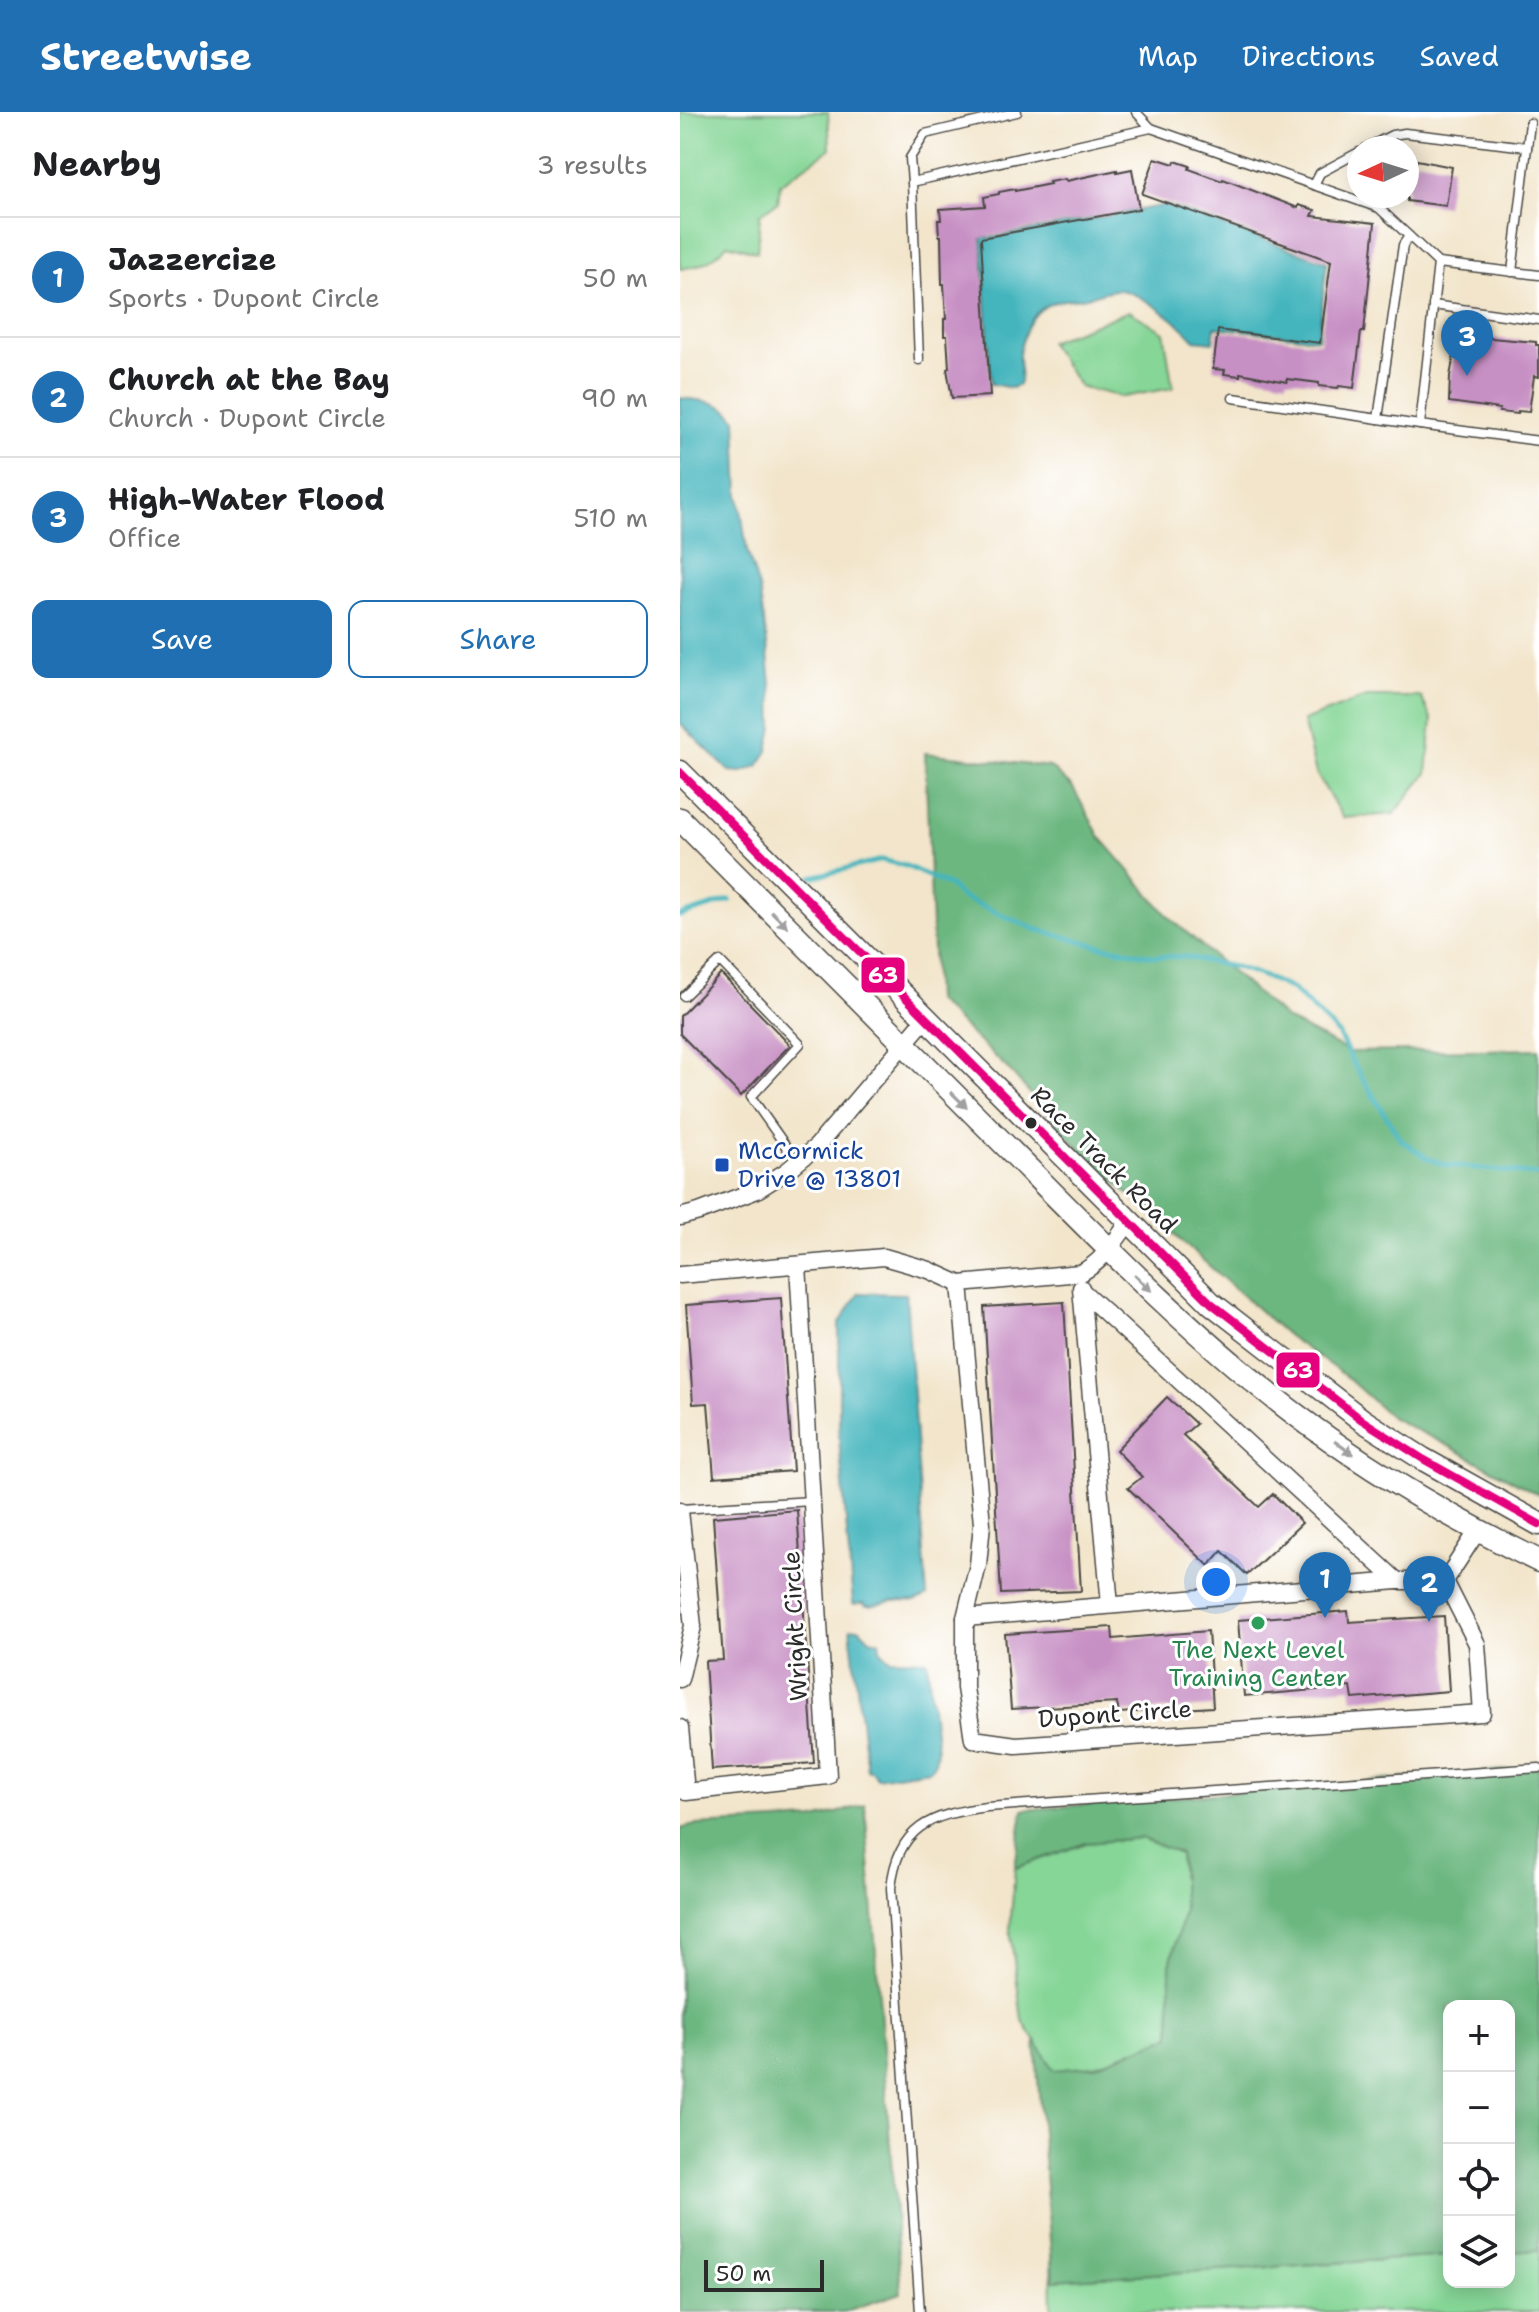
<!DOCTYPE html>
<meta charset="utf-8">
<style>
body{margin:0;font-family:"Shantell Sans",sans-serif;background:#f2f2f2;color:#202124}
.controls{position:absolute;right:24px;bottom:24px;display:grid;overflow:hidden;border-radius:16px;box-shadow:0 4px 20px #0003}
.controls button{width:72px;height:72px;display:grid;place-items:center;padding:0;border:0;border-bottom:2px solid #e0e0e0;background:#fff;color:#202124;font:40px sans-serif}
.compass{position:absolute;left:667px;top:24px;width:72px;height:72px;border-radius:50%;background:#fff;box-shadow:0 4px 20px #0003;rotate:266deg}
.scale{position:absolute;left:24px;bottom:20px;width:120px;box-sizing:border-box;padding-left:8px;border:4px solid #2b2b2b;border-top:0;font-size:22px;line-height:28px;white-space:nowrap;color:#2b2b2b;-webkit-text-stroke:6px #fff;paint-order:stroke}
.you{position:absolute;left:536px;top:1470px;width:28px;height:28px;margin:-20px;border:6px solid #fff;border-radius:50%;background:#1a73e8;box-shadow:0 0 0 12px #1a73e833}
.badge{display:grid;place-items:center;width:52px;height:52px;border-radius:50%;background:#1f6fb2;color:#fff;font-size:26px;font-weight:700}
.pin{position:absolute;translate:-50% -66px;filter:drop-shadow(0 2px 4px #0008)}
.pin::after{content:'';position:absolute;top:42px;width:28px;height:24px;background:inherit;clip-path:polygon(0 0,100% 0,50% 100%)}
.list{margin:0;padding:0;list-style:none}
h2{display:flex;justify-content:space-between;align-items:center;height:104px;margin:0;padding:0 32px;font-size:34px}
h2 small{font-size:26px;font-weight:400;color:#757577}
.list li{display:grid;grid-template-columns:52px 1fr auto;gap:24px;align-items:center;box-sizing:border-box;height:120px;padding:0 32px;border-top:2px solid #e0e0e0}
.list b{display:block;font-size:30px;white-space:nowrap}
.list p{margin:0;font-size:26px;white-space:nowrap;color:#757577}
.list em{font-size:26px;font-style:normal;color:#757577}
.actions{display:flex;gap:16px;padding:24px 32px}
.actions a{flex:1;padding:18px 0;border:2px solid #1f6fb2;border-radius:16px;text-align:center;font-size:28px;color:#1f6fb2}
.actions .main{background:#1f6fb2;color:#fff}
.icon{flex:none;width:44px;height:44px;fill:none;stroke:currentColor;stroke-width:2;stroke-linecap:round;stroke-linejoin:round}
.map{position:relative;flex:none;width:859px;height:2200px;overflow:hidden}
header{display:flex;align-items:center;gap:48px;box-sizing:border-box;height:112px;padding:0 40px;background:#1f6fb2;color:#fff}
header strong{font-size:38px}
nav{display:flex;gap:44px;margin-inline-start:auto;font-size:28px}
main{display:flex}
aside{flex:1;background:#fff}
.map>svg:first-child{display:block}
.green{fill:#86d697;stroke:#588061;stroke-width:2}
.forest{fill:#6cb780;stroke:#4c7156;stroke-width:2}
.water{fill:#45b5bd;stroke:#387074;stroke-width:2}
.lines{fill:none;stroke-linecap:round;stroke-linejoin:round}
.stream{stroke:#45b5bd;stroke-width:5}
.building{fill:#c790c4}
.service-casing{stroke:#494743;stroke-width:11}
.minor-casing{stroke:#494743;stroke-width:19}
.secondary-casing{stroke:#494743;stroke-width:25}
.service{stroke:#fff;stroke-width:8}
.minor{stroke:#fff;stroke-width:16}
.secondary{stroke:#fff;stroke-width:22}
.bus-1-casing{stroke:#fff;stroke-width:14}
.bus-1{stroke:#e5007d;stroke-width:8}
.oneway{fill:#a0a0a0}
.bus-dot{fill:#2b2b2b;stroke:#fff;stroke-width:3}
.transit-dot{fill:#1a4fb4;stroke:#fff;stroke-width:3}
.leisure-dot{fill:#2e9e5b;stroke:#fff;stroke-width:3}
.labels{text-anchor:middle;stroke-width:6;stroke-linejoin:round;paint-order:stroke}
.transit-label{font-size:24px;fill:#164399;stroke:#fff;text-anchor:start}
.street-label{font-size:24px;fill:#2b2b2b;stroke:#fff}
.leisure-label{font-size:24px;fill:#27864d;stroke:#fff}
.line-badge{stroke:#fff;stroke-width:3}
.badge-label{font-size:22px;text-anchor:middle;font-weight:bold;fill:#fff}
</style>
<header>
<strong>Streetwise</strong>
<nav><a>Map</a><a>Directions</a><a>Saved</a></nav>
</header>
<main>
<aside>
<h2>Nearby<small>3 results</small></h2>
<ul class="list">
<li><span class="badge">1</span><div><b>Jazzercize</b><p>Sports · Dupont Circle</p></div><em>50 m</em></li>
<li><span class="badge">2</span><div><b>Church at the Bay</b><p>Church · Dupont Circle</p></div><em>90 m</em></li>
<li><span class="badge">3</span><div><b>High-Water Flood</b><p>Office</p></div><em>510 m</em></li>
</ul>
<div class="actions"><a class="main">Save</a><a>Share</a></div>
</aside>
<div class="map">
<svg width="859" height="2200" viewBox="0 0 859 2200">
<rect width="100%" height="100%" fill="#fff"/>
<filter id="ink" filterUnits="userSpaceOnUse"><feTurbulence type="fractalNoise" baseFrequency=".0125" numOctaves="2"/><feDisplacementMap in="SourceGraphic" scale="16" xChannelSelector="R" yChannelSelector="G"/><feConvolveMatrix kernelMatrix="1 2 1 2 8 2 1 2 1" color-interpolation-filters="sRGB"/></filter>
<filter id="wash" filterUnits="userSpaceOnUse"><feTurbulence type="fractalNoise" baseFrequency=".006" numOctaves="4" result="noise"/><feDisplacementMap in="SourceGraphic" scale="32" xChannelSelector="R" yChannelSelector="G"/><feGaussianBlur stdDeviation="1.8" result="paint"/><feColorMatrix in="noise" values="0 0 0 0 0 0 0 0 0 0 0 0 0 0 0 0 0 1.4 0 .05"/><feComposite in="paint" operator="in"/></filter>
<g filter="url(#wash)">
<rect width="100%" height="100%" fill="#f2e5cb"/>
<g class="green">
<path d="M0,0H148L150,37L100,72L98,90L80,102L77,140L47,132C35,148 20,155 0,157Z"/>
<path d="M449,199L484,220L493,276L443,285L400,275L369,230Z"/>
<path d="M686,585H741L752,608L747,661L714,702L663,706L636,661L623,609Z"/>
<path d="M461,1726L500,1742L504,1799L490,1853L492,1924L415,1954L374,1958L342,1908L330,1818L335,1756L406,1731Z"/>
<path d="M859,2138V2200H372L371,2144L374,2168L769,2144V2170H829V2140Z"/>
</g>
<g class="forest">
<path d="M245,641L370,655L393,676L420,725L489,805L606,907L669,940L859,937V1383L769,1334L712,1306L664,1263L608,1224L407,1045L327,956L255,888Z"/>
<path d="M859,1655V2138L829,2140V1894H769V2144L373,2168L355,1928L374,1958L415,1954L491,1924L490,1853L504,1799L500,1742L461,1726L406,1731L335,1756L343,1698Z"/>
<path d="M185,1693L221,2181L163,2200H0V1717L15,1713L135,1707Z"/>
</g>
<g class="water">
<path d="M485,93L647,150L638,227L535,215L533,230L515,228C501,212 459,178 437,178C426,178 412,185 401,186C381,188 364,189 352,207C346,216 340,233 339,243C338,254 343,262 339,273L332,276L311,272L302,125L311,126Z"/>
<path d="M0,286C20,288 43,289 56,307L59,385L67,438L79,476L86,523L92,581L93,615L88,639L78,654L62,660L49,659L0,611Z"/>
<path d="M179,1181L226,1182L247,1484C235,1493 227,1488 213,1489C203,1490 196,1495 186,1494L184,1491L173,1492L159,1326V1212Z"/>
<path d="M179,1516L190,1527L199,1529L200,1537L210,1547L247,1548L257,1639L255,1650L249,1658L197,1666L192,1658H187L170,1517Z"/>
</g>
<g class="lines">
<g class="stream">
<path d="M132,765L202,748L226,754L270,774L281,785L355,817L415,833L473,844L506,845L559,856L580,863L612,877L658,921L674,953L721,1028L747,1046L766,1053L859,1063"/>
<path d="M0,804L50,788"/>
</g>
</g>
<g id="blocks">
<g class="building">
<path d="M475,46L494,52L495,49L510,54L509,57L542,69L543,67L618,96L619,93L635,98L632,104L695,111L684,220H681L674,276L659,274L658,276L639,274V271L607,267V270L560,261V264L544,262L545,258L533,257L538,218L640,231L651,149L462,82Z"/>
<path d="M737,48L772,55L766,94L727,89V49L736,51Z"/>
<path d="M452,57L459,97L301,126L310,284L272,286L267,257L269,256L267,224H264V207H266L264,172H262L261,124H259L258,108H261L260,97L305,94L304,85L319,82V80L335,77V79L370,72L369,70L385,67L386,69L437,58V60Z"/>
<path d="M778,223L856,230V233H859V265L854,264L849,300L838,299V302L819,300L820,297L769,290L770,264Z"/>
<path d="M41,862L110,933L61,984L0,922V904Z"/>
<path d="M101,1186L113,1359L34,1365L28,1291L13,1292L6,1193Z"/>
<path d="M384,1190L401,1479L321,1482L304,1195Z"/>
<path d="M487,1285L516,1312L503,1323L579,1395L593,1382L622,1411L567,1463L542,1439L529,1454L448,1376L462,1365L436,1338Z"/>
<path d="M117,1398L134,1651L32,1658L25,1549L43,1548L33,1405Z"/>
<path d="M668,1499L669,1510L764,1504L769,1579L673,1587L671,1575L564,1584L558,1508Z"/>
<path d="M432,1515L433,1527L528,1519L533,1595L439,1601L437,1591L331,1597L325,1522Z"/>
</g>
</g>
</g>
<g filter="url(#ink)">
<use href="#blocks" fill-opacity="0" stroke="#494743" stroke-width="2"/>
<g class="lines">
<g class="service-casing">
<g id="service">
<path d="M456,0L471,16"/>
<path d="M686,36L712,23L725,21L847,35"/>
<path d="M232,70L230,46L245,22L337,0"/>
<path d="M634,73L640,61L679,40"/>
<path d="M758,151L740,313L859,329"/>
<path d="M832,160L850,11"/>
<path d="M753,193L859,208"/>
<path d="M239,248L232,70L471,16L699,96L758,151L859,163"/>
<path d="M553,286L740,313"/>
<path d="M698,307L723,133L729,124"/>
<path d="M4,884L40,849L120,932L71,985L117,1050"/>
<path d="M0,1397L132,1389"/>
<path d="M240,2200L211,1776C217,1715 251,1702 307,1695L859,1656"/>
</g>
</g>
<g class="minor-casing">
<g id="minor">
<path d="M0,1105L19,1100L77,1078L107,1059L137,1034L246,906"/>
<path d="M449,1110C435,1129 422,1151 400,1161L280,1172L302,1412L298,1453L285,1506V1576L293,1627L336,1633L802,1601L797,1532L765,1469L798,1418"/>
<path d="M0,1163L204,1145L249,1158L280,1172"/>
<path d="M401,1176L430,1493"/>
<path d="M402,1179L717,1469"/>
<path d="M0,1399L13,1514L0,1567"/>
<path d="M285,1506L717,1469H765"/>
<path d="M0,1616L6,1680L148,1664L118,1153"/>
</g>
</g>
<g class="secondary-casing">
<g id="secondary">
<path d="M0,660L531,1191L682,1308L743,1347L859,1412"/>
<path d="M0,707C102,810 205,913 307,1015C405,1113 501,1215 611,1299C688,1358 772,1407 859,1449"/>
</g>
</g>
<use href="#service" class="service"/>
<use href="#minor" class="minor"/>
<use href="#secondary" class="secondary"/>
<g class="bus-1-casing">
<path id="bus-1" d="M0,660L531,1191L682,1308L743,1347L859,1412"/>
</g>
<use href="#bus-1" class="bus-1"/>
</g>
<defs><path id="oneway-solid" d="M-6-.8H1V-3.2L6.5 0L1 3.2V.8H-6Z" transform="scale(2)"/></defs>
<g class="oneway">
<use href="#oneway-solid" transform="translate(99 807) rotate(45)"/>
<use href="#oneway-solid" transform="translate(279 988) rotate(45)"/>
<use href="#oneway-solid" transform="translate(463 1171) rotate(44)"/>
<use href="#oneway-solid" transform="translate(664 1336) rotate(35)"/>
</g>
</g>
<circle class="bus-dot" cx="351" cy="1011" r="7"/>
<rect class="transit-dot" x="34" y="1045" width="16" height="16" rx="4"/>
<circle class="leisure-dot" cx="578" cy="1511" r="8"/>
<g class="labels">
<g class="transit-label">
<text x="58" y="1047">McCormick<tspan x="58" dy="28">Drive @ 13801</tspan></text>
</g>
<g class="street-label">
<text transform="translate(424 1048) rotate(45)" y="8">Race Track Road</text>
<text transform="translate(115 1514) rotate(-93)" y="8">Wright Circle</text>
<text transform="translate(435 1602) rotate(-4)" y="8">Dupont Circle</text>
</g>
<g class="leisure-label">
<text x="578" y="1546">The Next Level<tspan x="578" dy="28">Training Center</tspan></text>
</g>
</g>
<g class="line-badge">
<rect x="180" y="844" width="46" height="38" rx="8" fill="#e5007d"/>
<rect x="595" y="1239" width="46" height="38" rx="8" fill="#e5007d"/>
</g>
<g class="badge-label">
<text x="203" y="871">63</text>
<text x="618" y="1266">63</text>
</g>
</svg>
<div class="controls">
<button>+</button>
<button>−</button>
<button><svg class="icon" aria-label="locate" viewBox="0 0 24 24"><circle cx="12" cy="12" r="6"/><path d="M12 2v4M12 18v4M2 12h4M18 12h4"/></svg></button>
<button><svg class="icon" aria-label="layers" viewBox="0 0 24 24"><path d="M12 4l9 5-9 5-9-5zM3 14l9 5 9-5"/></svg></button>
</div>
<svg class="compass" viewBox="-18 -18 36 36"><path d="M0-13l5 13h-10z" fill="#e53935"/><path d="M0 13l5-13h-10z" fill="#757577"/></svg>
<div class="scale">50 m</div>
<div class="you"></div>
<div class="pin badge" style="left:645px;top:1506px">1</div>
<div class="pin badge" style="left:749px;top:1510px">2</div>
<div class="pin badge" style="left:787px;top:264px">3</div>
</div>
</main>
